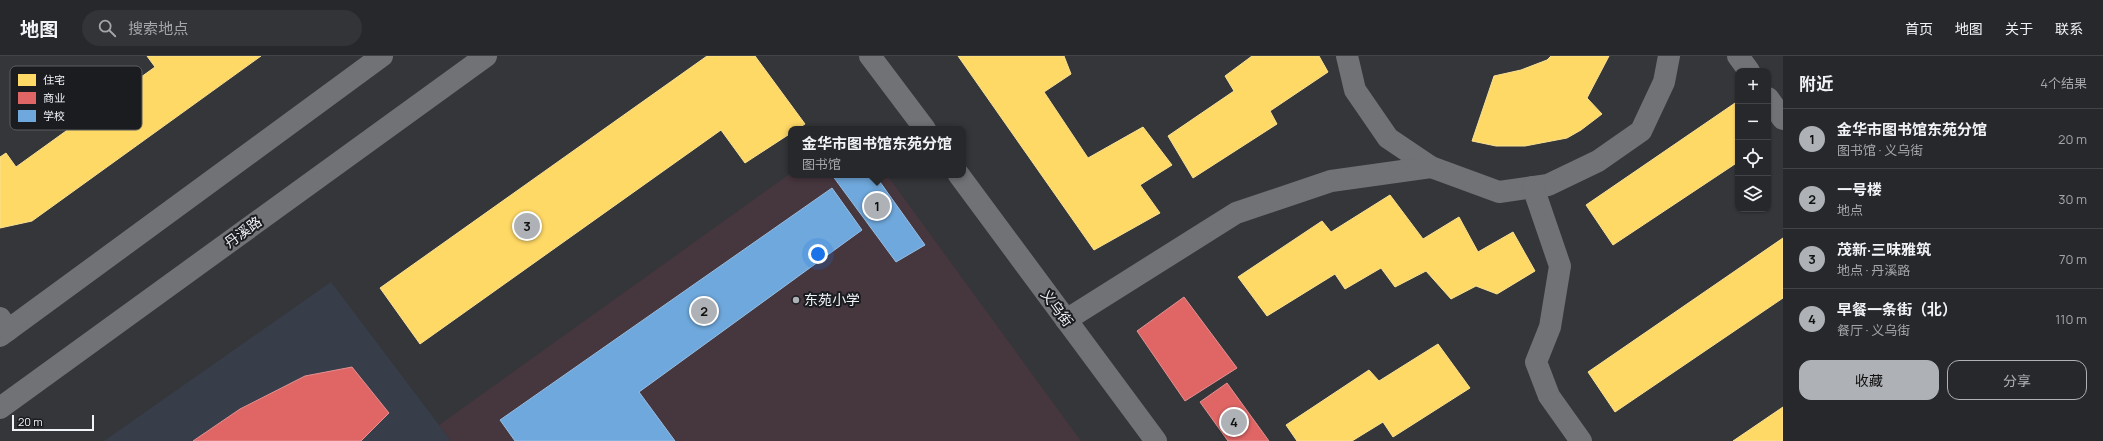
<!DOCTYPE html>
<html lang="zh">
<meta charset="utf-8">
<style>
body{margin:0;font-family:Manrope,"Noto Sans SC",sans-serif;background:#333437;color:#f1f3f6}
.controls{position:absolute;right:12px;top:12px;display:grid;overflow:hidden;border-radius:8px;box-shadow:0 1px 3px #0004}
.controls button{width:36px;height:36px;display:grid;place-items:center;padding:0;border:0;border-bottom:1px solid #434447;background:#27282b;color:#f1f3f6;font:20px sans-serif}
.scale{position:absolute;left:12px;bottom:10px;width:82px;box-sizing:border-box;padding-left:4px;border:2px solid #f0f3f8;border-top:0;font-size:11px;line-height:14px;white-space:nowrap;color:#f0f3f8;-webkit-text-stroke:3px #1a1c20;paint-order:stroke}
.you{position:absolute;left:818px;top:198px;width:14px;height:14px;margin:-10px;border:3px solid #fff;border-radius:50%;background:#1a73e8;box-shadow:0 0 0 6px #1a73e833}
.badge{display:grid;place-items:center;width:26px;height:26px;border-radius:50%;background:#aeb1b5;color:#111;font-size:13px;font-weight:700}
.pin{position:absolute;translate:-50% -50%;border:2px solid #fff;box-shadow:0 1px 4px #0006}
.popup{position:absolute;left:788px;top:70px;width:178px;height:52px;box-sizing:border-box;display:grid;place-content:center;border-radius:8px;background:#27282b;filter:drop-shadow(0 1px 3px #0005);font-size:13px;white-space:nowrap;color:#a4a6a9}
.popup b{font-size:15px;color:#f1f3f6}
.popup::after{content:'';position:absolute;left:50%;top:100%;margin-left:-8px;border:8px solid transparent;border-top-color:#27282b}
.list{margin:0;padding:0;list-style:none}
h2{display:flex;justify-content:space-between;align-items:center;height:52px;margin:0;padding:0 16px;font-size:17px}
h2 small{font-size:13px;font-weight:400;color:#a4a6a9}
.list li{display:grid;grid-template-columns:26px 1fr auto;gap:12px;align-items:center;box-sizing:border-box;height:60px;padding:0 16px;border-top:1px solid #434447}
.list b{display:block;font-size:15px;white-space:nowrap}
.list p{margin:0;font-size:13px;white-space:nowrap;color:#a4a6a9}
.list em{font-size:13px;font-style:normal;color:#a4a6a9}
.actions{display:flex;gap:8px;padding:12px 16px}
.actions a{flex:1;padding:9px 0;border:1px solid #aeb1b5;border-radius:12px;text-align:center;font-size:14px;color:#aeb1b5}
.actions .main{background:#aeb1b5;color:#111}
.icon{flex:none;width:22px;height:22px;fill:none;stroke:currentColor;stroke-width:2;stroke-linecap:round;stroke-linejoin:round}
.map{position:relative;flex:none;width:1783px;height:385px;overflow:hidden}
header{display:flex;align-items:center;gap:24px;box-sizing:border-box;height:56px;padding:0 20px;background:#27282b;border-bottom:1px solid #434447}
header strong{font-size:19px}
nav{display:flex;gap:22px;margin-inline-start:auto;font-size:14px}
.search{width:280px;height:36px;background:#333437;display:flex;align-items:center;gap:10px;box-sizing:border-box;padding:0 14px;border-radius:22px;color:#a4a6a9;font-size:15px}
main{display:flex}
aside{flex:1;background:#27282b}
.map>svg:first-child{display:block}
.built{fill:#373e49}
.education{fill:#46363d}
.homes{fill:#ffd966;stroke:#fae192}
.shops{fill:#e06666;stroke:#e59092}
.schools{fill:#6fa8dc;stroke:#96bee4}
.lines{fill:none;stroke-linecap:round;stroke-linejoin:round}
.minor{stroke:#707275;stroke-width:22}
.tertiary{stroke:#707275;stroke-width:22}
.secondary{stroke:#707275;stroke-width:22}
.poi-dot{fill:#aeb1b5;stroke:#1a1c20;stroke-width:1.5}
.labels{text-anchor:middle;stroke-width:4;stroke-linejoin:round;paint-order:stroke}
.street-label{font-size:14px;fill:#f0f3f8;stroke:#1a1c20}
.poi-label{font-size:14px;fill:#f0f3f8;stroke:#1a1c20;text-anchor:start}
.key{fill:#1a1c20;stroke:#5a5c61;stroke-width:1}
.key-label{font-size:11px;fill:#f0f3f8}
</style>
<header>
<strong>地图</strong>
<div class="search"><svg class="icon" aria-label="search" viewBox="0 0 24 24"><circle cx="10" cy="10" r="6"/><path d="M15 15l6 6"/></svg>搜索地点</div>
<nav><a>首页</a><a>地图</a><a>关于</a><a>联系</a></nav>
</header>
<main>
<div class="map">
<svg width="1783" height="385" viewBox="0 0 1783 385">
<rect width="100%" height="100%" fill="#343639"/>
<path class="built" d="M331,226L451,385H104Z"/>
<path class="education" d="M791,117V119H887L1081,385H451L439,369Z"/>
<g class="homes">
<path d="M147,0H261L32,165L0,172V101L6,97L16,111L155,11Z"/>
<path d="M707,0H755L805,68L797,73H791V77L745,107L721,74L420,288L380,232Z"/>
<path d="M958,0H1064L1071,18L1044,36L1088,102L1143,71L1172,109L1140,129L1160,157L1094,194Z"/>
<path d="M1252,0H1319L1328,16L1270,55L1277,68L1193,122L1168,80L1234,35L1225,20Z"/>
<path d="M1551,0H1609L1587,42L1602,58L1581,74L1567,82L1525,90H1496L1472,85L1494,20L1521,14L1547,4Z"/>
<path d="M1738,45V106L1613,189L1586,149Z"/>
<path d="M1390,139L1423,183L1459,161L1478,196L1513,176L1535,215L1497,238L1476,230L1451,243L1426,215L1395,231L1381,212L1345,233L1335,218L1267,260L1238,221L1322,165L1331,176Z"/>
<path d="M1783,182V242L1615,356L1588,316Z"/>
<path d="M1438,288L1470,332L1393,381L1383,366L1352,385H1297L1286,369L1369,314L1379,325Z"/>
<path d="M1783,351V385H1733Z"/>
</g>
<g class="shops">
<path d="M1184,241L1237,312L1185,345L1137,275Z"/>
<path d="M352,311L389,357L361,385H193L240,353L305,320Z"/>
<path d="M1227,327L1269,385H1228L1200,346Z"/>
</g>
<g class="schools">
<path d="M832,119H875L925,189L896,206Z"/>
<path d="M832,132L862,174L639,336L675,385H515L500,364Z"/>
</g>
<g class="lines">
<g class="minor">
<path d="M1347,0L1355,34L1388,82L1431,111L1499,136L1548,129L1598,105L1641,75L1664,26L1669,0"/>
<path d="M1738,0L1749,15"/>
<path d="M1768,42L1783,63"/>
<path d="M1533,131L1560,210L1550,271L1536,306L1549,340L1581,385"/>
<path d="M0,262L8,274"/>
<path d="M1066,264L1236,157L1331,125L1431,111"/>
</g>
<g class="tertiary">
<path d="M870,0L925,73"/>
<path d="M959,119L1156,385"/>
</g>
<g class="secondary">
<path d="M0,280L382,0"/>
<path d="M0,352L486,0"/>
</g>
</g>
<circle class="poi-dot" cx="796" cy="244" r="4"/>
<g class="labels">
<g class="street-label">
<text transform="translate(243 176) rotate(-36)" y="5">丹溪路</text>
<text transform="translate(1057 252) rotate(53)" y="5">义乌街</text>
</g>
<g class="poi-label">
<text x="804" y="249">东苑小学</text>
</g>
</g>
<rect x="10" y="10" width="132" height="64" rx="6" class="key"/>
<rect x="18" y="18" width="18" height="12" fill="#ffd966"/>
<rect x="18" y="36" width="18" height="12" fill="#e06666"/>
<rect x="18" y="54" width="18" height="12" fill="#6fa8dc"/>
<g class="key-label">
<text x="43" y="28">住宅</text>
<text x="43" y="46">商业</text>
<text x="43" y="64">学校</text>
</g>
</svg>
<div class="controls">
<button>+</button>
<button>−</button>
<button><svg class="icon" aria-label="locate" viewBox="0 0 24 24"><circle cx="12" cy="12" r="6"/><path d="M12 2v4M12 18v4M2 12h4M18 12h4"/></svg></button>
<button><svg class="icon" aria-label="layers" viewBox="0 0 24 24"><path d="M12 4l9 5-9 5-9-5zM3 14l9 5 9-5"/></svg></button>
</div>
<div class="scale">20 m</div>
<div class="you"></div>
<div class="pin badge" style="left:877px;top:150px">1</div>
<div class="popup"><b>金华市图书馆东苑分馆</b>图书馆</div>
<div class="pin badge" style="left:704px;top:255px">2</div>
<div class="pin badge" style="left:527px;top:170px">3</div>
<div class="pin badge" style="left:1234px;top:366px">4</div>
</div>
<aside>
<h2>附近<small>4个结果</small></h2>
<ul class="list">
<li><span class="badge">1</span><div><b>金华市图书馆东苑分馆</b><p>图书馆 · 义乌街</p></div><em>20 m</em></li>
<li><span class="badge">2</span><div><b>一号楼</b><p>地点</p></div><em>30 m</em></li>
<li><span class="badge">3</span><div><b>茂新·三味雅筑</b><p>地点 · 丹溪路</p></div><em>70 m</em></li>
<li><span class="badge">4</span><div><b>早餐一条街（北）</b><p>餐厅 · 义乌街</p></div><em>110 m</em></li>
</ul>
<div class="actions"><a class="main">收藏</a><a>分享</a></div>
</aside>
</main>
